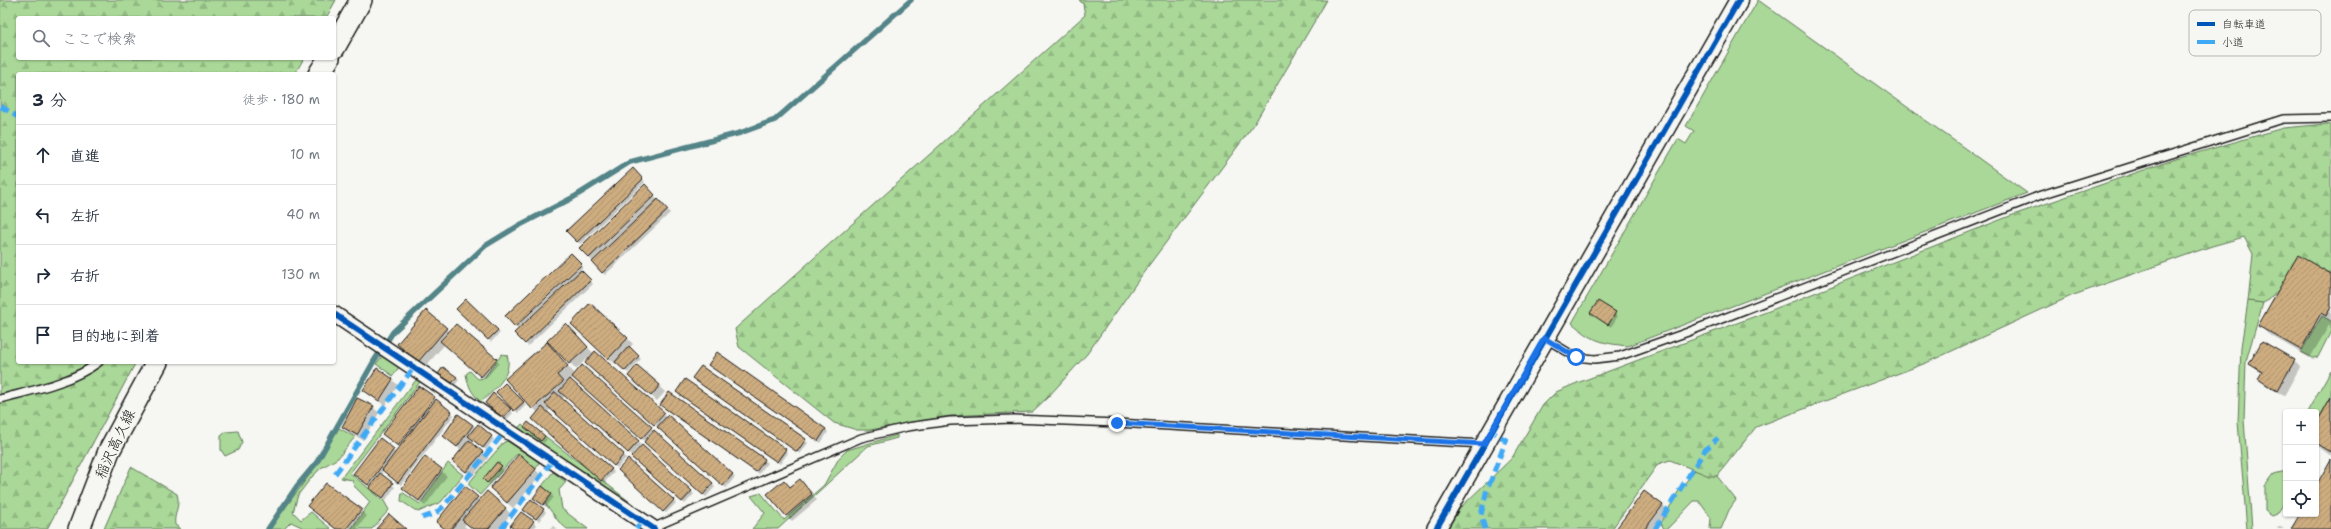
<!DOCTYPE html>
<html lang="ja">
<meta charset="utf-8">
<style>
body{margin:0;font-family:"Shantell Sans","Klee One",sans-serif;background:#f2f2f3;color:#1f2937}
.controls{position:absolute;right:12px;bottom:12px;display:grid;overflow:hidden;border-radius:4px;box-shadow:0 1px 3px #0004}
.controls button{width:36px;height:36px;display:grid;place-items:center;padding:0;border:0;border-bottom:1px solid #e0e1e3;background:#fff;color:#1f2937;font:20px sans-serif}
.stop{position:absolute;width:12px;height:12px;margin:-9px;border:3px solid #1a73e8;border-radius:50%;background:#fff}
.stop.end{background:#1a73e8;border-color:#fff;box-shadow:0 1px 4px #0008}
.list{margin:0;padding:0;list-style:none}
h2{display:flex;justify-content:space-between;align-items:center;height:52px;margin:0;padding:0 16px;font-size:17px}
h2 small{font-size:13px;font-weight:400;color:#747a83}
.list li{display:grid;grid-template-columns:26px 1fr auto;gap:12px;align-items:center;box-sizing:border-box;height:60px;padding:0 16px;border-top:1px solid #e0e1e3}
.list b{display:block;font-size:15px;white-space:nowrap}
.list em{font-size:13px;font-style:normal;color:#747a83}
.icon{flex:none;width:22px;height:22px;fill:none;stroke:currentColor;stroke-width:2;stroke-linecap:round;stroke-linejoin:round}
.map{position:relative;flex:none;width:2331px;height:529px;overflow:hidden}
.search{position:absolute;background:#fff;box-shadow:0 1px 3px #0004;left:16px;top:16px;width:320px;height:44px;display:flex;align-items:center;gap:10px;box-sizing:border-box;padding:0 14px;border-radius:4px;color:#747a83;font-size:15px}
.panel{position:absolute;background:#fff;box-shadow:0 1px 3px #0004;left:16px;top:72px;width:320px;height:292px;border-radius:4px}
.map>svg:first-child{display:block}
.grass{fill:#a9d898;stroke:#627a5a}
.forest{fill:url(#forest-firs);stroke:#627a5a}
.shadow{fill:#0003}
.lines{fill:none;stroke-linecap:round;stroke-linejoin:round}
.stream{stroke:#538487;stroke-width:5.5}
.building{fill:url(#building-hatch);stroke:#1c1c1c}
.service-casing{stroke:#1c1c1c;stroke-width:10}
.minor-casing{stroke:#1c1c1c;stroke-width:18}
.tertiary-casing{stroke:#1c1c1c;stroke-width:21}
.secondary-casing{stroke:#1c1c1c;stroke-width:24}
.service{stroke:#f6f6f2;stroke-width:7}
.minor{stroke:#f6f6f2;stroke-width:15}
.tertiary{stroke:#f6f6f2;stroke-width:18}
.secondary{stroke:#f6f6f2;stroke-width:21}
.quiet{stroke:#3fa9f5;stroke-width:5;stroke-dasharray:10 5;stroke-linecap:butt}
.cycleway-casing{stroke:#f6f6f2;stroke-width:8}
.cycleway{stroke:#0057b8;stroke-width:6}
.route{stroke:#1a73e8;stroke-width:5}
.labels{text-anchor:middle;stroke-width:3;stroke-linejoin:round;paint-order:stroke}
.street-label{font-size:15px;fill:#1c1c1c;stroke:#f6f6f2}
.key{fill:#f6f6f2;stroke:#b5b5b2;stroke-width:1}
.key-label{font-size:11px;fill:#1c1c1c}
</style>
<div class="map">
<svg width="2331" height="529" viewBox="0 0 2331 529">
<defs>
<pattern id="forest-firs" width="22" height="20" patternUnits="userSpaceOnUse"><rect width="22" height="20" fill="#a9d898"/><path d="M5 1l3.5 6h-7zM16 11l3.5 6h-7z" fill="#91b982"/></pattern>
<pattern id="building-hatch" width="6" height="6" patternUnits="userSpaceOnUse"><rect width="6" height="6" fill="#cdac80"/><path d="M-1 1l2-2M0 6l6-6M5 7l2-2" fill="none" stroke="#af936e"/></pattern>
</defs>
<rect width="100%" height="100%" fill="#f6f6f2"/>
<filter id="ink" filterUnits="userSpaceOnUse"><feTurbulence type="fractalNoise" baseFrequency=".025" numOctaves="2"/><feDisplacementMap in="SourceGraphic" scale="8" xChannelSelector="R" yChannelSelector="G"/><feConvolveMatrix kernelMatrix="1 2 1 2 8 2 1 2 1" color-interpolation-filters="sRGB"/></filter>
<g filter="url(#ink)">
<g class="grass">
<path d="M1758,0L2027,193L1628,346C1600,343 1593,341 1572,323L1678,139L1686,144L1694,131L1686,126Z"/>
<path d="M2248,301L2263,303L2246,361L2244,420L2252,529H2247L2238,422L2241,347Z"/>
<path d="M2322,316L2331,321V331L2318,357L2313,358L2301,352Z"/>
<path d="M502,354L507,355C513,375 495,389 481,402C472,394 468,386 466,374L470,371L478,379L484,378Z"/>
<path d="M383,355L399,367L393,376L376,364Z"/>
<path d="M2331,370V397L2316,424V412H2307Z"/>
<path d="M416,380L420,382L350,473L384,501L389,510L372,529H351L370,502L354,486L352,480L341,478Z"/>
<path d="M522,424L540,441L545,436L652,519L516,430Z"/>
<path d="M339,428L355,437L338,458L321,468L311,478L298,495L293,512L301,520L311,512L331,529H306L291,522L284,529H270L318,463Z"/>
<path d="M238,431L242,442L238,450L225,456L221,450V436L226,432Z"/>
<path d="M897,435V438L868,446L778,529H752L765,513L751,496L761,493L784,520L824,485L839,458L847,450Z"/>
<path d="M511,440L539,462L536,469L520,454L516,455L480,495L468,484L504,442Z"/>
<path d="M448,463L463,475L441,502L418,512L401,501L402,492L420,504Z"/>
<path d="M1695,470L1709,475L1717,476L1736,500L1729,510L1721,529H1710L1711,518L1699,501H1694L1668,528L1664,529L1661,523L1678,492Z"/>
<path d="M2286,471V500L2277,514L2272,516L2265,511V486L2274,474Z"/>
<path d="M553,472L566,482L559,490L562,509L588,529H567L559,522L545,503L552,494L542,486Z"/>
</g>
<g class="forest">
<path d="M0,0H336L326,18H18V58H304L295,74H18V362H136L47,529H0Z"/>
<path d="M1079,0H1327L1253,126L1146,269L1087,354L1048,397L1032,412L950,416L870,430H857L834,423L739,347L735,329L1085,15L1083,4Z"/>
<path d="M2327,124L2331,125V273L2309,265L2298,269L2269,300L2263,303L2248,301L2253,254L2244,237L2212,246L2071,296L1926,363L1756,427L1717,476H1709L1670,460L1658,464L1612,529H1448L1460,508L1512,458L1543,405L1556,392L1577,383L1769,311L2010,216L2176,159L2283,128Z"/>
<path d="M131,467L177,494C181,506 173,514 175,525L181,529H104Z"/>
</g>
<g class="shadow">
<path d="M633,169L645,182L580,244L568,231Z"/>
<path d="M645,186L670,213L605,275L580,248Z"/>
<path d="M571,254L583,267L580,270L593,284L528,346L516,333L519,330L506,316Z"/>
<path d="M2331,275V322L2310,358L2268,334L2260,326Z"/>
<path d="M466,300L500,333L491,342L457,309Z"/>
<path d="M426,311L450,332L456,325L499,363L485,379L445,344L425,367L404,350Z"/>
<path d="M1592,313H1615L1618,316L1611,327Z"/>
<path d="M572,330L594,354L735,477L726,488L589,365L592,354L576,369L549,341Z"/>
<path d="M578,330L627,338L633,344L629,348L641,359L628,373L616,362L615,364Z"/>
<path d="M555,352L575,374L651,428L715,487L706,497L574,377L570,381L641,445L633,453L635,454L642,447L694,494L685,504L565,396L561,399L626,458L617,468L551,409L547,412L614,472L604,483L533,419L538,413L507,379Z"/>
<path d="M717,354L826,430L828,432L821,443L712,368Z"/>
<path d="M2294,361L2300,367L2284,396L2265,385L2259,379L2262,373L2250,364Z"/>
<path d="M637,366L665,392L657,401L635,382Z"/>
<path d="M440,374L456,377L459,380L455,385Z"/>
<path d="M392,380L398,385L385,406L364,390Z"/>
<path d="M696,381L805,440L808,443L800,454Z"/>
<path d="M505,385L526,405L518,413L498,392Z"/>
<path d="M679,392L785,450L788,453L780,464Z"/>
<path d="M669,394L764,460L767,463L759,474L664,408Z"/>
<path d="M494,395L513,413L506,420L487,402Z"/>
<path d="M434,398L454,415L401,485L383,470L380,475L395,487L386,500L357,477L380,440L396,453L400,447L386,437Z"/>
<path d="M357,399L373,407L379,413L363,440L349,433L343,427Z"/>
<path d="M2331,399V456L2316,445V426Z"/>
<path d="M458,416L494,439L486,450L473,440L471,443L488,458L472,477L459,466L462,451L444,436Z"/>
<path d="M528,430L544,436L547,439L544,443Z"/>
<path d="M520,455L541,475L513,508L497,494Z"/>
<path d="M425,458L447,476L425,506L403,488Z"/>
<path d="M628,460L676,503L666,513L619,470Z"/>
<path d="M497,463L504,470L490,485L484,479Z"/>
<path d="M800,480L817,500L792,521L769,494L790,488Z"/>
<path d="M339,492L367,516L356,529H336L314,511Z"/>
<path d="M551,495L554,497L546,507L537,501Z"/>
<path d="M477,498L480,501L505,508L511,514L498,529H474L467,523L464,526L468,529H445L437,522Z"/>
<path d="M1663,505L1668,511L1655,529H1618Z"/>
<path d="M543,509L546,512L539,521L527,513Z"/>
<path d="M533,522L536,525L532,529H514Z"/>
<path d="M553,526L557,529H550Z"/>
<path d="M2279,526L2284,529H2277Z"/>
</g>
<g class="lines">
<path class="stream" d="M268,529L297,486L317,462L374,361L393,332L485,246L518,226L574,197L630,162L740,133L775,120L911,0"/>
</g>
<g class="building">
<path d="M633,168L643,179L577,242L566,231Z"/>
<path d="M645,184L655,195L589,258L579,248Z"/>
<path d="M658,199L668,210L602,273L592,262Z"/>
<path d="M571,253L582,264L515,327L505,316Z"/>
<path d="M2298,255L2331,274V307L2326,316L2321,313L2301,350L2258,326Z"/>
<path d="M581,270L591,280L525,344L514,333Z"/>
<path d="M466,299L498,330L488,340L456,309Z"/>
<path d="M1598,301L1616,312L1608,325L1590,313Z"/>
<path d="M590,303L628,338L608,359L571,324Z"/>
<path d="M426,310L447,328L418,362L397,344Z"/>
<path d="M566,323L588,347L569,364L547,341Z"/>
<path d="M456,324L497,359L481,377L440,341Z"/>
<path d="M2262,341L2295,360L2277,391L2258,379L2262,372L2249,364Z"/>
<path d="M547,342L568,366L557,375L563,382L532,409L505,379Z"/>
<path d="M629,346L639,356L625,371L615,362Z"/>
<path d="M595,351L665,413L654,425L585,363Z"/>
<path d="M717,352L826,429L818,441L708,365Z"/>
<path d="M582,365L652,427L641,439L572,377Z"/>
<path d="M637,365L660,385L651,396L628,376Z"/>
<path d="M701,366L806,439L797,452L692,378Z"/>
<path d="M443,367L457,377L452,383L438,374Z"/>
<path d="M377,368L393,379L379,401L363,390Z"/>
<path d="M570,379L639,441L628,453L559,391Z"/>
<path d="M685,379L786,449L777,462L676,392Z"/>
<path d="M505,383L524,402L514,411L496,392Z"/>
<path d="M419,386L435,397L398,446L382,434Z"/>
<path d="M555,392L624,454L614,466L545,404Z"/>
<path d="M669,392L765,459L756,472L660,405Z"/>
<path d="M493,393L511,409L503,418L485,403Z"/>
<path d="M2331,397V452L2316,443V424Z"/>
<path d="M357,398L374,406L357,435L342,427Z"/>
<path d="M436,399L452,412L398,483L382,470Z"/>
<path d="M542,407L612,469L601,481L532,419Z"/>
<path d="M458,414L473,425L457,447L443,436Z"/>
<path d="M668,415L733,474L723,486L657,427Z"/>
<path d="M528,422L545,436L541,441L524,427Z"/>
<path d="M478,424L492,436L483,448L468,436Z"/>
<path d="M654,430L713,483L703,495L644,442Z"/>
<path d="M380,438L394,449L368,485L353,474Z"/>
<path d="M469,440L483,452L466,472L452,461Z"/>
<path d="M642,445L692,491L682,502L631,457Z"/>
<path d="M519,454L536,469L507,503L490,488Z"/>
<path d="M425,456L442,469L419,501L402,488Z"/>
<path d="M628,459L674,500L663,512L618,470Z"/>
<path d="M2331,459V529H2291L2300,514H2316V486Z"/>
<path d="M497,462L502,466L487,483L483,479Z"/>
<path d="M380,473L393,483L383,498L369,488Z"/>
<path d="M800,479L812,494L786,516L767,494L784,480L790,487Z"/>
<path d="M326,483L362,509L346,529H336L307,506Z"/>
<path d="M465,486L478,497L451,529H445L436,522Z"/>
<path d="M542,486L552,494L543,505L533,498Z"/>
<path d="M487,491L506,508L488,529H473L462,520Z"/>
<path d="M1644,491L1663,505L1645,529H1616Z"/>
<path d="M531,499L544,509L536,519L523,510Z"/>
<path d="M521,512L534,521L528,529H514L510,526Z"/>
<path d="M389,514L406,529H376Z"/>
</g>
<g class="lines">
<g class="service-casing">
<g id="service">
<path d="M1546,339L1576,357L1595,359L1620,356L1688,332L2041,195L2283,119L2331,118"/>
<path d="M0,399C33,390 71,383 99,362"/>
<path d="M652,528L861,438L907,427L950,421L1014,419L1117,423L1483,444"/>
</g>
</g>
<g class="minor-casing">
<path id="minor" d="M334,314L654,529"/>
</g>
<g class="tertiary-casing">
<path id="tertiary" d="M1436,529L1739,0"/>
</g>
<g class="secondary-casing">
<g id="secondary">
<path d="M334,48L361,0"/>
<path d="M319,74L329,58"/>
<path d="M79,529L109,451L157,362"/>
</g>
</g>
<use href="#service" class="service"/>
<use href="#minor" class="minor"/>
<use href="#tertiary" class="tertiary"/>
<use href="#secondary" class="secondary"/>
<g class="quiet">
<path d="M0,106L18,117"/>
<path d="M335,474L414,367"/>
<path d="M422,518L436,513L444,506L507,429"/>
<path d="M501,529L553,460"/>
<path d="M636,529L642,521"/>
<path d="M1485,529L1481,515L1486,493L1506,440L1491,431"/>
<path d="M1655,529L1705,450L1718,438"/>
</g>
<g class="cycleway-casing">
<g id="cycleway">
<path d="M334,314L654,529"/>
<path d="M1436,529L1739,0"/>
</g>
</g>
<use href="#cycleway" class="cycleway"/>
</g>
</g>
<g class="lines" filter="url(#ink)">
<path class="route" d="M1117,423L1484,444L1544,338L1576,357"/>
</g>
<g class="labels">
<g class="street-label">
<text transform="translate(115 444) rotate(-65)" y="5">稲沢高久線</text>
</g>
</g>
<rect x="2189" y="10" width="132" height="46" rx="6" class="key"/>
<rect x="2197" y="22" width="18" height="4" fill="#0057b8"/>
<rect x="2197" y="40" width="18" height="4" fill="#3fa9f5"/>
<g class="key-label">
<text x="2222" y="28">自転車道</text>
<text x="2222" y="46">小道</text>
</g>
</svg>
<div class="controls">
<button>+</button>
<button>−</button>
<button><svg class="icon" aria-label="locate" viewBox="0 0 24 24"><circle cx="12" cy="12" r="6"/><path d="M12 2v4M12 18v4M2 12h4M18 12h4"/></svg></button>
</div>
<div class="stop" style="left:1576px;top:357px"></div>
<div class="stop end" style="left:1117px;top:423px"></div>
<div class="search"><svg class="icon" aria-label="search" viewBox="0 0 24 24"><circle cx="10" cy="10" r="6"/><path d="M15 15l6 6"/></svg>ここで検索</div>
<section class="panel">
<h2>3 分<small>徒歩 · 180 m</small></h2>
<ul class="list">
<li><svg class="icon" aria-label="ahead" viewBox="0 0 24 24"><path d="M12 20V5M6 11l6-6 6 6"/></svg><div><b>直進</b></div><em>10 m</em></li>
<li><svg class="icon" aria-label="left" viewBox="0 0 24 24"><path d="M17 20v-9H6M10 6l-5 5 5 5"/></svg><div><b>左折</b></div><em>40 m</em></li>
<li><svg class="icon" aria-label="right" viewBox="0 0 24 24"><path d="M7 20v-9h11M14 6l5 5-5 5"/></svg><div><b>右折</b></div><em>130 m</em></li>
<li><svg class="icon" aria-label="arrive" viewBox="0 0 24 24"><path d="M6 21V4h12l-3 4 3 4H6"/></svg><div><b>目的地に到着</b></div></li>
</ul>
</section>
</div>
